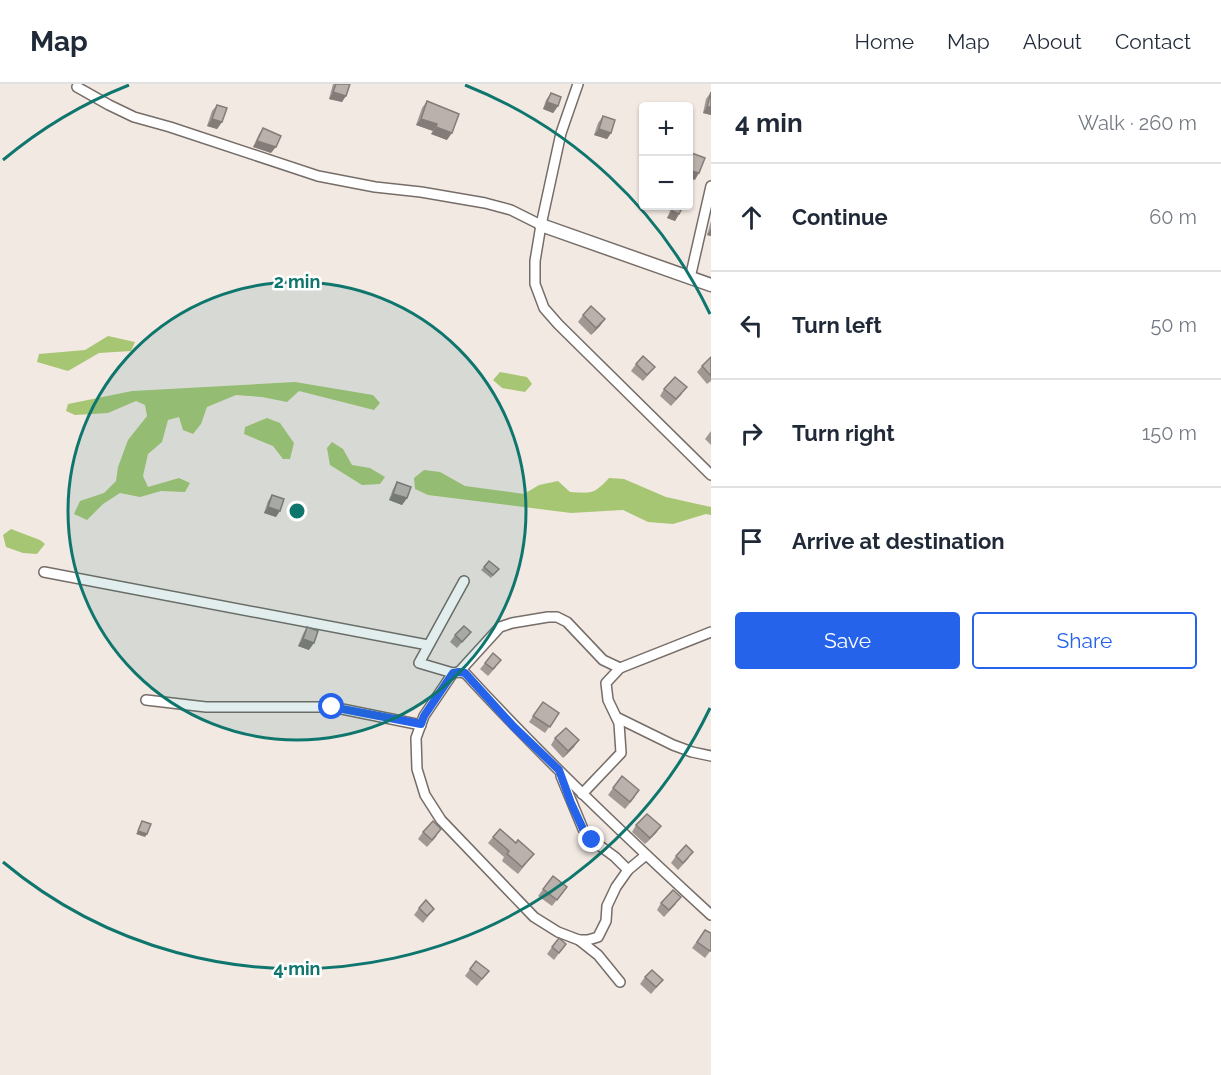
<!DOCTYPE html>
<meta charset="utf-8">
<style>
body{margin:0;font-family:Raleway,sans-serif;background:#f6f6f7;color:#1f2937}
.controls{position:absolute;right:18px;top:18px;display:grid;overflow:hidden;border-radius:6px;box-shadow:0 2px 4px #0004}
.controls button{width:54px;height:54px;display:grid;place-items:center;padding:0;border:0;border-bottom:2px solid #e0e1e3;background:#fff;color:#1f2937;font:30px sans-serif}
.stop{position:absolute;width:18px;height:18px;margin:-14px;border:4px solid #2563eb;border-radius:50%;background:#fff}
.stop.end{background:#2563eb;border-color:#fff;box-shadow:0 2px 6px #0008}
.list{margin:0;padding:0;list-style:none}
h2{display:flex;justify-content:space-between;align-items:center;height:78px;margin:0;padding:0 24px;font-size:26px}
h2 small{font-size:20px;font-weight:400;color:#747a83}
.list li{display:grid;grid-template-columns:39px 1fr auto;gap:18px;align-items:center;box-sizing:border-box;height:108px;padding:0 24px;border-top:2px solid #e0e1e3}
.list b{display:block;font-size:22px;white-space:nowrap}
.list em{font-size:20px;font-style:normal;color:#747a83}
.actions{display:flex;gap:12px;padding:18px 24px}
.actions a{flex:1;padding:14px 0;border:2px solid #2563eb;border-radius:6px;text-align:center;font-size:21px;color:#2563eb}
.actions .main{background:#2563eb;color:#fff}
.icon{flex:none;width:33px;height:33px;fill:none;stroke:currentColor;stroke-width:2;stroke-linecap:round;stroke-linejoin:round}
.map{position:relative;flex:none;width:711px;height:991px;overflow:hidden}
header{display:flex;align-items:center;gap:36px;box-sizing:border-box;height:84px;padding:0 30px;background:#fff;border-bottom:2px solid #e0e1e3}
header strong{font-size:28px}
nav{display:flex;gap:33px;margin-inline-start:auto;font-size:21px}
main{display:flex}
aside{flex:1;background:#fff}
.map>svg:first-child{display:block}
.forest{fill:#a7c673}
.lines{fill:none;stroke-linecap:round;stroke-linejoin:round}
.minor-casing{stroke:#766d68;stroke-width:12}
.tertiary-casing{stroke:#766d68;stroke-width:15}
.minor{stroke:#fff;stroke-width:9}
.tertiary{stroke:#fff;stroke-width:12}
.wall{fill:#a19894}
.shaded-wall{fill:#837c78}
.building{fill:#bbb1ac;stroke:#837c78;stroke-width:1.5}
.route{stroke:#2563eb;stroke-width:8}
.ring{fill:none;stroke:#0f766e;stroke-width:3}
.centre{fill:#0f766e;stroke:#fff;stroke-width:3}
.ring-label{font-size:18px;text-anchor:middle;font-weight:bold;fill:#0f766e;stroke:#fff;stroke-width:5;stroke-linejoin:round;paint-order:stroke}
</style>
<header>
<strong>Map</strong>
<nav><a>Home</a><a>Map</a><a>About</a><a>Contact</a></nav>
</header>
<main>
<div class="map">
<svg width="711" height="991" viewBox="0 0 711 991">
<rect width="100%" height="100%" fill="#f3e9e3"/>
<g class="forest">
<path d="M108,252L135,258L131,267L99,269L68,287L37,278L39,270L85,266Z"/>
<path d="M500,288L527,293L532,300L525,308L502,304L493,296Z"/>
<path d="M295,298L373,311L380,319L374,326L299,307L287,318L262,313L236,311L207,323L201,340L193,350L183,346L179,333L168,336L162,358L148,370L143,392L148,403L179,394L190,399L185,408L161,407L140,413L120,409L103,420L87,436L74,430L80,417L104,409L116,397L118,383L128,356L147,332L145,321L136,317L108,329L75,331L66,327L68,320L132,307Z"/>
<path d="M267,334L280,339L294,359L290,375H283L273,362L244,350L245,343Z"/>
<path d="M332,358L343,365L352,381L370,384L385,393L380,400L362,401L330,381L327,364Z"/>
<path d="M424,386L440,388L465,402L524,410L539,401L558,397L570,408C592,409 593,411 609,394L624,395L666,413L711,423V431L706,430L673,440L648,438L623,426L571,429L428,411L415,405L414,394Z"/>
<path d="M11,445L40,456L45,460L37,470L23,469L6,463L3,451Z"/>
</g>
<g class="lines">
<g class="minor-casing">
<g id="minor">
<path d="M578,0L561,49L541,141L535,177V200L544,224L558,240L711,391"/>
<path d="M77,3L109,21L134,33L170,43L318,92L375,103L421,108L485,119L511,126L541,141"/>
<path d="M690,194L711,102"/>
<path d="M44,488L428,561"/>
<path d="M459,588L500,543L512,539L548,533H557L567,538L603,576L620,584"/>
<path d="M453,589L419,579L464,497"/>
<path d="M146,616L206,623H332L421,641"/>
<path d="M618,634L673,661L692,668L711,672"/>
<path d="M561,692L583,745L592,756L615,773L628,786"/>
<path d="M582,710L621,669L619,639L608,616L606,599L620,584L711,548"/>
<path d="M579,856H588L598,853L606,837L607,822L616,803L628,786L646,771"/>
<path d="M620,898L598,871L579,856L558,848L534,833L441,736L425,711L417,685L416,654L424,632L453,589L459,588L465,589C543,674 626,753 711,831"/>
</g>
</g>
<g class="tertiary-casing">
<path id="tertiary" d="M541,141L711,201"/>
</g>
<use href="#minor" class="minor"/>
<use href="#tertiary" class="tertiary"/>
</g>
<g class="wall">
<path d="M333,0H350L342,18L329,15Z"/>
<path d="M711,8V31L703,29L706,15Z"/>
<path d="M551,9L558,22L553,29L543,25L546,16Z"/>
<path d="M427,17L447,56L431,50L433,47L416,41L422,24Z"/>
<path d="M217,21L222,38L217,45L207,42L212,27Z"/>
<path d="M603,32L611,49L607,55L594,51L598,39Z"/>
<path d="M263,44L271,69L253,63L259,50Z"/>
<path d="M672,122H683L675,137L667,134Z"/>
<path d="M711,137V152L707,151Z"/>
<path d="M583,231L605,235L600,242L591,251L578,238Z"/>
<path d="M711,273V297L707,300L697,288L702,282Z"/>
<path d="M636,280L650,289L643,297L631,287Z"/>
<path d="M664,305L682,310L671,322L660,312Z"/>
<path d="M711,347V361L705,355Z"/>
<path d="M397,398L407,414L402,421L389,416L393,405Z"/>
<path d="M272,411L276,433L264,429L268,417Z"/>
<path d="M484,483L496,488L491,494L481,486Z"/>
<path d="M307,543L309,566L298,562L303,550Z"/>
<path d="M471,548L457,564L450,558L455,551Z"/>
<path d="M485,579L496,583L488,592L480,585Z"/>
<path d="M543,618L559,629L545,649L529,638Z"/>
<path d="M555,654L574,663L563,674L551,661Z"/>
<path d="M613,704L635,713L625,725L608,711Z"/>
<path d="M636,741L661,742L656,749L645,760L632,748Z"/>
<path d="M423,748L437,752L427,763L418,755Z"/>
<path d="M493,753L516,759L534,770L518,790L502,777L504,773L488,759Z"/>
<path d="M676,772L689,774L678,786L671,779Z"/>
<path d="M553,792L567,803L552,822L538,812Z"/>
<path d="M661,819L676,820L664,833L657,826Z"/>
<path d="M419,824L434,825L423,839L414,831Z"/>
<path d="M705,846L711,866L705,874L692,864Z"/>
<path d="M566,860L554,876L547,870L552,863Z"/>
<path d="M470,885L489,887L477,902L465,892Z"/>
<path d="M645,893L658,902L651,910L640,900Z"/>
</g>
<g class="shaded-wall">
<path d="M333,8L346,12L342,18L329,15Z"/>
<path d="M547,18L558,22L553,29L543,25Z"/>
<path d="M707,23H711V31L703,29Z"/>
<path d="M212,35L222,38L217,45L207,42Z"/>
<path d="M421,35L437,40L433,47L416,41Z"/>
<path d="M436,43L452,49L447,56L431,50Z"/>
<path d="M599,45L611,49L607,55L594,51Z"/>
<path d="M257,57L276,63L271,69L253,63Z"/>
<path d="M688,86L699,89L695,96L688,94Z"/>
<path d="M672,127L679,130L675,137L667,134Z"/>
<path d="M711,145V152L707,151Z"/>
<path d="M605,235L600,242L591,251L596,244Z"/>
<path d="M393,410L407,414L402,421L389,416Z"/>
<path d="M268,423L280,427L276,433L264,429Z"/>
<path d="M303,555L314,559L309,566L298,562Z"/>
<path d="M579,656L574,663L563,674L568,667Z"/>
<path d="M661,742L656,749L645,760L650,754Z"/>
<path d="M138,747L147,750L145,753L136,750Z"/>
</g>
<g class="building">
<path d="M336,0H350L346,12L333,8Z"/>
<path d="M711,8V23H707Z"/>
<path d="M551,9L561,13L558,22L547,18Z"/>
<path d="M427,17L459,30L452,49L436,43L437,40L421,35Z"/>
<path d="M217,21L227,24L222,38L212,35Z"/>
<path d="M603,32L615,36L611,49L599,45Z"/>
<path d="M263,44L281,52L276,63L257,57Z"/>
<path d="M689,68L705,74L699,89L688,86Z"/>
<path d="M674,122H683L679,130L672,127Z"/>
<path d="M591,222L605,235L596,244L583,231Z"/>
<path d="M643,272L655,283L647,291L636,280Z"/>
<path d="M711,273V292L702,282Z"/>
<path d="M675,293L687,303L676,315L664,305Z"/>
<path d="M397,398L411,403L407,414L393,410Z"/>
<path d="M272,411L284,415L280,427L268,423Z"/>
<path d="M489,477L499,485L493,491L484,483Z"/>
<path d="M464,542L471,548L462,558L455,551Z"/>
<path d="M307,543L318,547L314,559L303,555Z"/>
<path d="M493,569L501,576L493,585L485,579Z"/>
<path d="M543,618L559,629L550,643L533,632Z"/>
<path d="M566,644L579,656L568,667L555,654Z"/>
<path d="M622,692L639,706L630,718L613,704Z"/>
<path d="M647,730L661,742L650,754L636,741Z"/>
<path d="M142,737L151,740L147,750L138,747Z"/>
<path d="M433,737L441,745L432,756L423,748Z"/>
<path d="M500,745L516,759L518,756L534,770L522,783L507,770L509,767L493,753Z"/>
<path d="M686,761L693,768L683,779L676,772Z"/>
<path d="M553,792L567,803L557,816L543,805Z"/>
<path d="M673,806L681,813L669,826L661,819Z"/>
<path d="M426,816L434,825L427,832L419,824Z"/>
<path d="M705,846L711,849V865L710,867L697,858Z"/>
<path d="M559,854L566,860L559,869L552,863Z"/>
<path d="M476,877L489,887L482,895L470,885Z"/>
<path d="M652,886L663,896L656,903L645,893Z"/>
</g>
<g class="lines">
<path class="route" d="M332,623L421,640L424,632L453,589L459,588L465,589L514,643L559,686L571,719L583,745L592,756"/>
</g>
<circle cx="297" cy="427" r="229" fill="#0f766e" fill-opacity=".12"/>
<g class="ring">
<circle cx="297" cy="427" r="229"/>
<path d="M710 624A458 458 0 0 1 3 778M3 76A458 458 0 0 1 129 1M465 1A458 458 0 0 1 710 230"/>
</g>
<circle cx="297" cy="427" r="9" class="centre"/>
<g class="ring-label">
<text x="297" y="204">2 min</text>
<text x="297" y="891">4 min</text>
</g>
</svg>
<div class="controls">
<button>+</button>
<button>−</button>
</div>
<div class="stop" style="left:332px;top:623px"></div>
<div class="stop end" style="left:592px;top:756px"></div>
</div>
<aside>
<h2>4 min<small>Walk · 260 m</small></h2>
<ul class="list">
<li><svg class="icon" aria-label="ahead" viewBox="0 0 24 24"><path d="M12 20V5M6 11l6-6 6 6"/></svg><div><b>Continue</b></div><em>60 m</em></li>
<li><svg class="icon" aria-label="left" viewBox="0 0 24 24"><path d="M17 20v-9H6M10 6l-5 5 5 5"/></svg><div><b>Turn left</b></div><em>50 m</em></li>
<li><svg class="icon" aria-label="right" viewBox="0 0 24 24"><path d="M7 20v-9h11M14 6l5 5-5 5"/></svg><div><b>Turn right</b></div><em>150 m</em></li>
<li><svg class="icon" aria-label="arrive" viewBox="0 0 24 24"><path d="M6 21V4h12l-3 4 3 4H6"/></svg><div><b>Arrive at destination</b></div></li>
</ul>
<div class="actions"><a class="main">Save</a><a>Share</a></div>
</aside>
</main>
